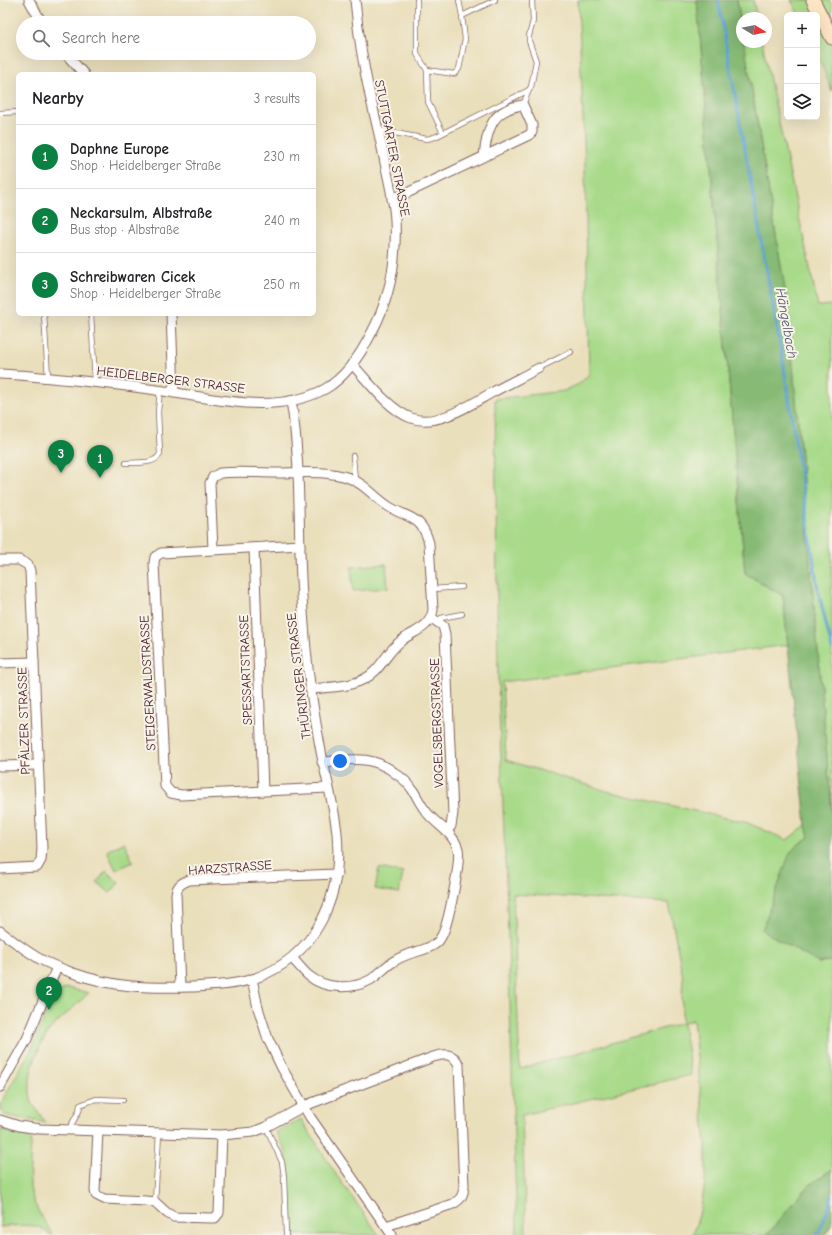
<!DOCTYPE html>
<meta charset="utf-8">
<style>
body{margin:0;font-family:"Comic Neue",sans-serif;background:#f6f6f6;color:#202124}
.controls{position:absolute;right:12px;top:12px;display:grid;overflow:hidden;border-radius:6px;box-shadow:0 4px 16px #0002}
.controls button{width:36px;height:36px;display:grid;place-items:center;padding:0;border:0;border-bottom:1px solid #e0e0e0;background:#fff;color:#202124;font:20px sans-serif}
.compass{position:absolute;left:736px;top:12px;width:36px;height:36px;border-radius:50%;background:#fff;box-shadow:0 4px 16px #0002;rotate:100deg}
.you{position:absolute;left:340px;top:761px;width:14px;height:14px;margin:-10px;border:3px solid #fff;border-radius:50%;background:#1a73e8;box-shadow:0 0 0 6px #1a73e833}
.badge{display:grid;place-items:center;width:26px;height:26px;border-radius:50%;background:#0b8043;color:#fff;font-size:13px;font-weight:700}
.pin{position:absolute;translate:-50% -33px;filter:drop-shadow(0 1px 2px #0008)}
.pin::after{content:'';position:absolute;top:21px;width:14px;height:12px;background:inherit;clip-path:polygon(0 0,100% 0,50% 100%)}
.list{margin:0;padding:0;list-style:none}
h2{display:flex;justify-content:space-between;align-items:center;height:52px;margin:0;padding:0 16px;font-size:17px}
h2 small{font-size:13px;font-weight:400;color:#757577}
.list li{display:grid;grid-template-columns:26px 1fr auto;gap:12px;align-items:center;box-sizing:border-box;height:64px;padding:0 16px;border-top:1px solid #e0e0e0}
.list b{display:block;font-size:15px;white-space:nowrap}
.list p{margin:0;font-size:13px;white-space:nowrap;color:#757577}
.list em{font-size:13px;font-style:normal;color:#757577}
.icon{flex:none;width:22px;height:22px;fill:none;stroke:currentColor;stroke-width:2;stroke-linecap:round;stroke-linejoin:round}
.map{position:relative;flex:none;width:832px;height:1235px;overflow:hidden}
.search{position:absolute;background:#fff;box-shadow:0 4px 16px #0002;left:16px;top:16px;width:300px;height:44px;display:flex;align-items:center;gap:10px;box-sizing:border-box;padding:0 14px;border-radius:22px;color:#757577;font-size:15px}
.panel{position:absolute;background:#fff;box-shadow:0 4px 16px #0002;left:16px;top:72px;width:300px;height:244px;border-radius:6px}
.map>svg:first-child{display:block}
.green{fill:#a8da89;stroke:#797c5a;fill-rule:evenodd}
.forest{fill:#86ba75;stroke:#686c50}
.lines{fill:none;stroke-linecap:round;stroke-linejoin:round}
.stream{stroke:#5ea0d2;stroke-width:3}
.lane-casing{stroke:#82625d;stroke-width:6}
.street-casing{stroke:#82625d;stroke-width:11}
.secondary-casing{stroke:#82625d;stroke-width:15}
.lane{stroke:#fff;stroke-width:4.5}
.street{stroke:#fff;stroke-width:9}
.secondary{stroke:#fde5c5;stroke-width:13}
.labels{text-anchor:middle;stroke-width:4;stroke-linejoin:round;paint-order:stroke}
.street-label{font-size:13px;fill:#4a1f2b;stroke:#f7f3e8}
.water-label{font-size:14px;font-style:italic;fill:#52536e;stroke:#f7f3e8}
</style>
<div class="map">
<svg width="832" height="1235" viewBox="0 0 832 1235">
<rect width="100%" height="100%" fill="#f7f3e8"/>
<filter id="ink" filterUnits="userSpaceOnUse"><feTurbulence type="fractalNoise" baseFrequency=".025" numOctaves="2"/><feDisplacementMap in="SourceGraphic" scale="8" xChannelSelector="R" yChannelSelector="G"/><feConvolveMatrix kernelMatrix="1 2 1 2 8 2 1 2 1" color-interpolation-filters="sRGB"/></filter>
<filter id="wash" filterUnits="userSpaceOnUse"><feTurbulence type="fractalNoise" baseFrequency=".012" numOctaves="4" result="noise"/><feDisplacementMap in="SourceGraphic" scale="16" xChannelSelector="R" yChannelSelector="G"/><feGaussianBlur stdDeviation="0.9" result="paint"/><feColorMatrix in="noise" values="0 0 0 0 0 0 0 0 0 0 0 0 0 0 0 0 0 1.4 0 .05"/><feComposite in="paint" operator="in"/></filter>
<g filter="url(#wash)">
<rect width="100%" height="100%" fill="#eadfbb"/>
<g class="green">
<path d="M578,0H697L745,573L783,596L788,645L502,682L506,760L607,791L748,823L787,840L806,825L809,837L795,847L769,910L818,963L832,961V1169L806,1188L767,1235H693L701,1208L706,1176V1144L693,1020L683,1023L691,1075L522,1115L526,1235H517L507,906L498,682L495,399L564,391L579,384L589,374L585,166ZM513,894L669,903L683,978L682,995V1023L520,1069Z"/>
<path d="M737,0H753L757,18H742V31Z"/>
<path d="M791,0H829L832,5V91L817,54V15H799Z"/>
<path d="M744,42H762L818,306L832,305V814L788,308Z"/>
<path d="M386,564L388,588L353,591L351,567Z"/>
<path d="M124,842L133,862L116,870L107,851Z"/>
<path d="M379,868L403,873L399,893L375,889Z"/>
<path d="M106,871L119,883L110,893L97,882Z"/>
<path d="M68,988L89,993L50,1029L40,1046L32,1067L30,1078V1093L32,1103L46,1123L8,1116L3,1114L1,1109L2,1101L32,1048L48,1007L50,1008C55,998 56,991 68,988Z"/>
<path d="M301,1119L337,1176L379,1235H290L287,1165L285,1149L276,1132Z"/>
<path d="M0,1130L26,1136L31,1140C31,1157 27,1185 33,1199C37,1212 47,1223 52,1235C47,1234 44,1229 39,1227C29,1224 11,1226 0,1227Z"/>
</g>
<g class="forest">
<path d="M697,0H737L742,31V42H744L788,308L832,814V961L818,963L762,930L789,855L795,847L809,837L806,825L783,596L745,573Z"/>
<path d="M832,1169V1224L825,1235H767L806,1188Z"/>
</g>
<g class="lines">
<g class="stream">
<path d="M718,0L784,367L818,590L832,649"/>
<path d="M817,1235L823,1223L832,1196"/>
</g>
</g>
</g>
<g filter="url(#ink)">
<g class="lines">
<g class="lane-casing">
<g id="lane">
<path d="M417,0V54L427,70"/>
<path d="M462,16L495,0"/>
<path d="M523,105L529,90"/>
<path d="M0,113L18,112"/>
<path d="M379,130L427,139L435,137L529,90L531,87L536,61L529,41V36L533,21L532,0"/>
<path d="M443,133L428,102L427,70L454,74L459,69L465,39L462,16L459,0"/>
<path d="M44,314L48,377"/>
<path d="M91,314L95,382"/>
<path d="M539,368L571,352"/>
<path d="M353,456L355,481"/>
<path d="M126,463C136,462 155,465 160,454L158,412L160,390"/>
<path d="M432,589L462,587"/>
<path d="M438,621L441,618L462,614"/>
<path d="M266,1127L282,1162L284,1177L286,1235"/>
<path d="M69,1129L79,1111L80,1105L96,1099L123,1100"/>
<path d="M155,1202L159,1133"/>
</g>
</g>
<g class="street-casing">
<g id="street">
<path d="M29,0L42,23"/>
<path d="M65,53L84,74"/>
<path d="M392,199L407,193L529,135L532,132V125L523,105C492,109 487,129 484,156"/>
<path d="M171,314L174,393"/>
<path d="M352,364C368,381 388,409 411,418C437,428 471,404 493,392C508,384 524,376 539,368"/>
<path d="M0,374C25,375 50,378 74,380C102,383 129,386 156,390C210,397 273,417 325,389C346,377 361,354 372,332C390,298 397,259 395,220C394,199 388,179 384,158C380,137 375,117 370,96C363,64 358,32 355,0"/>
<path d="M300,545L161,553L155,557L154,563L165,786L171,793L181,795L328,788"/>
<path d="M254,548L263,791"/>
<path d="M213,549L210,483L213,477L220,473C239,471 257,473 276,473C298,473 328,470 349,478C366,484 375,499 391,508C411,519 422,517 429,543L433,610C429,630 414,630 401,641C390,649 384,662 375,671C359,688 330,687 310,689"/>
<path d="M0,560H19L28,565L30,571L42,848L41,860L37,867L0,869"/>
<path d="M432,618L443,626L445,634L453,813L451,826L447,831"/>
<path d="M0,663L34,662"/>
<path d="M0,766L38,765"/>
<path d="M0,931C13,941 26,951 40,959C51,965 62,969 73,973C116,988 147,988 191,987C211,986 234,985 253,979C316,957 343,897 337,833C334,804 325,775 320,746C314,714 309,682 306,649C304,626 302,602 301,578C298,519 301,459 291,401"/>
<path d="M292,958C298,964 303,971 309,976C325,989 352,990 370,980C379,975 386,965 396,960C408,952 424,952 435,944C437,943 440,939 441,937C448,927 461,861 458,849C453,831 434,824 425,810C420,804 417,796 412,789C408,783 401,777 395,773C371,754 350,760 322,762"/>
<path d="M252,979L258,1008L268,1039L282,1068L310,1117L392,1235"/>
<path d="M180,987L176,894C177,886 181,883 189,880L337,874"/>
<path d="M0,1087L27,1039L57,967"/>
<path d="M0,1120L19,1126L40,1129L222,1135L253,1132L266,1127L304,1106L433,1057C444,1054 453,1052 459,1065L464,1187C463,1196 461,1199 453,1204L386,1226"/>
<path d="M98,1131L95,1191L96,1195L104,1199L146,1201L155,1202L167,1213L174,1217L211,1218H215L219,1213L222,1135"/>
</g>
</g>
<g class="secondary-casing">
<path id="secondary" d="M813,0L832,38"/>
</g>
<use href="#lane" class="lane"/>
<use href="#street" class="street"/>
<use href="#secondary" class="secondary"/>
</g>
</g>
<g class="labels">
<g class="street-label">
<text transform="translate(393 148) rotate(79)" y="5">STUTTGARTER STRASSE</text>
<text transform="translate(171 379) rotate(7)" y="5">HEIDELBERGER STRASSE</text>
<text transform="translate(245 670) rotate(-92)" y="5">SPESSARTSTRASSE</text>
<text transform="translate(298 676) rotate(-97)" y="5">THÜRINGER STRASSE</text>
<text transform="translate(147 683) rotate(-93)" y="5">STEIGERWALDSTRASSE</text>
<text transform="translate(23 721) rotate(-92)" y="5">PFÄLZER STRASSE</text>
<text transform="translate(436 723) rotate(-92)" y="5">VOGELSBERGSTRASSE</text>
<text transform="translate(230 867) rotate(-4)" y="5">HARZSTRASSE</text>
</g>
<g class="water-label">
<text transform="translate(787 323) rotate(80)" y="5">Hängelbach</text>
</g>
</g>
</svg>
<div class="controls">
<button>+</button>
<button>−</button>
<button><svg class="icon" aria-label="layers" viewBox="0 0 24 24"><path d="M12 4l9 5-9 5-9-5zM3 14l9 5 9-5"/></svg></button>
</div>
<svg class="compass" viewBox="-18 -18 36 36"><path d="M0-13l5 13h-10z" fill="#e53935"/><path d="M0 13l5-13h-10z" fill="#757577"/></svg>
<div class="you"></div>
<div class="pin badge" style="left:100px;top:478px">1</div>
<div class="pin badge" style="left:49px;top:1010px">2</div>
<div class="pin badge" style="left:61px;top:473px">3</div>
<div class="search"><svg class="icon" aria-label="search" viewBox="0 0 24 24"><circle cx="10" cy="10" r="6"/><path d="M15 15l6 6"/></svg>Search here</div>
<section class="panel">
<h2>Nearby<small>3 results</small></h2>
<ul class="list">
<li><span class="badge">1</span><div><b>Daphne Europe</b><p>Shop · Heidelberger Straße</p></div><em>230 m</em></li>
<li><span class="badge">2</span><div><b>Neckarsulm, Albstraße</b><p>Bus stop · Albstraße</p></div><em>240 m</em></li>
<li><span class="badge">3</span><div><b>Schreibwaren Cicek</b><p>Shop · Heidelberger Straße</p></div><em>250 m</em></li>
</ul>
</section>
</div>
